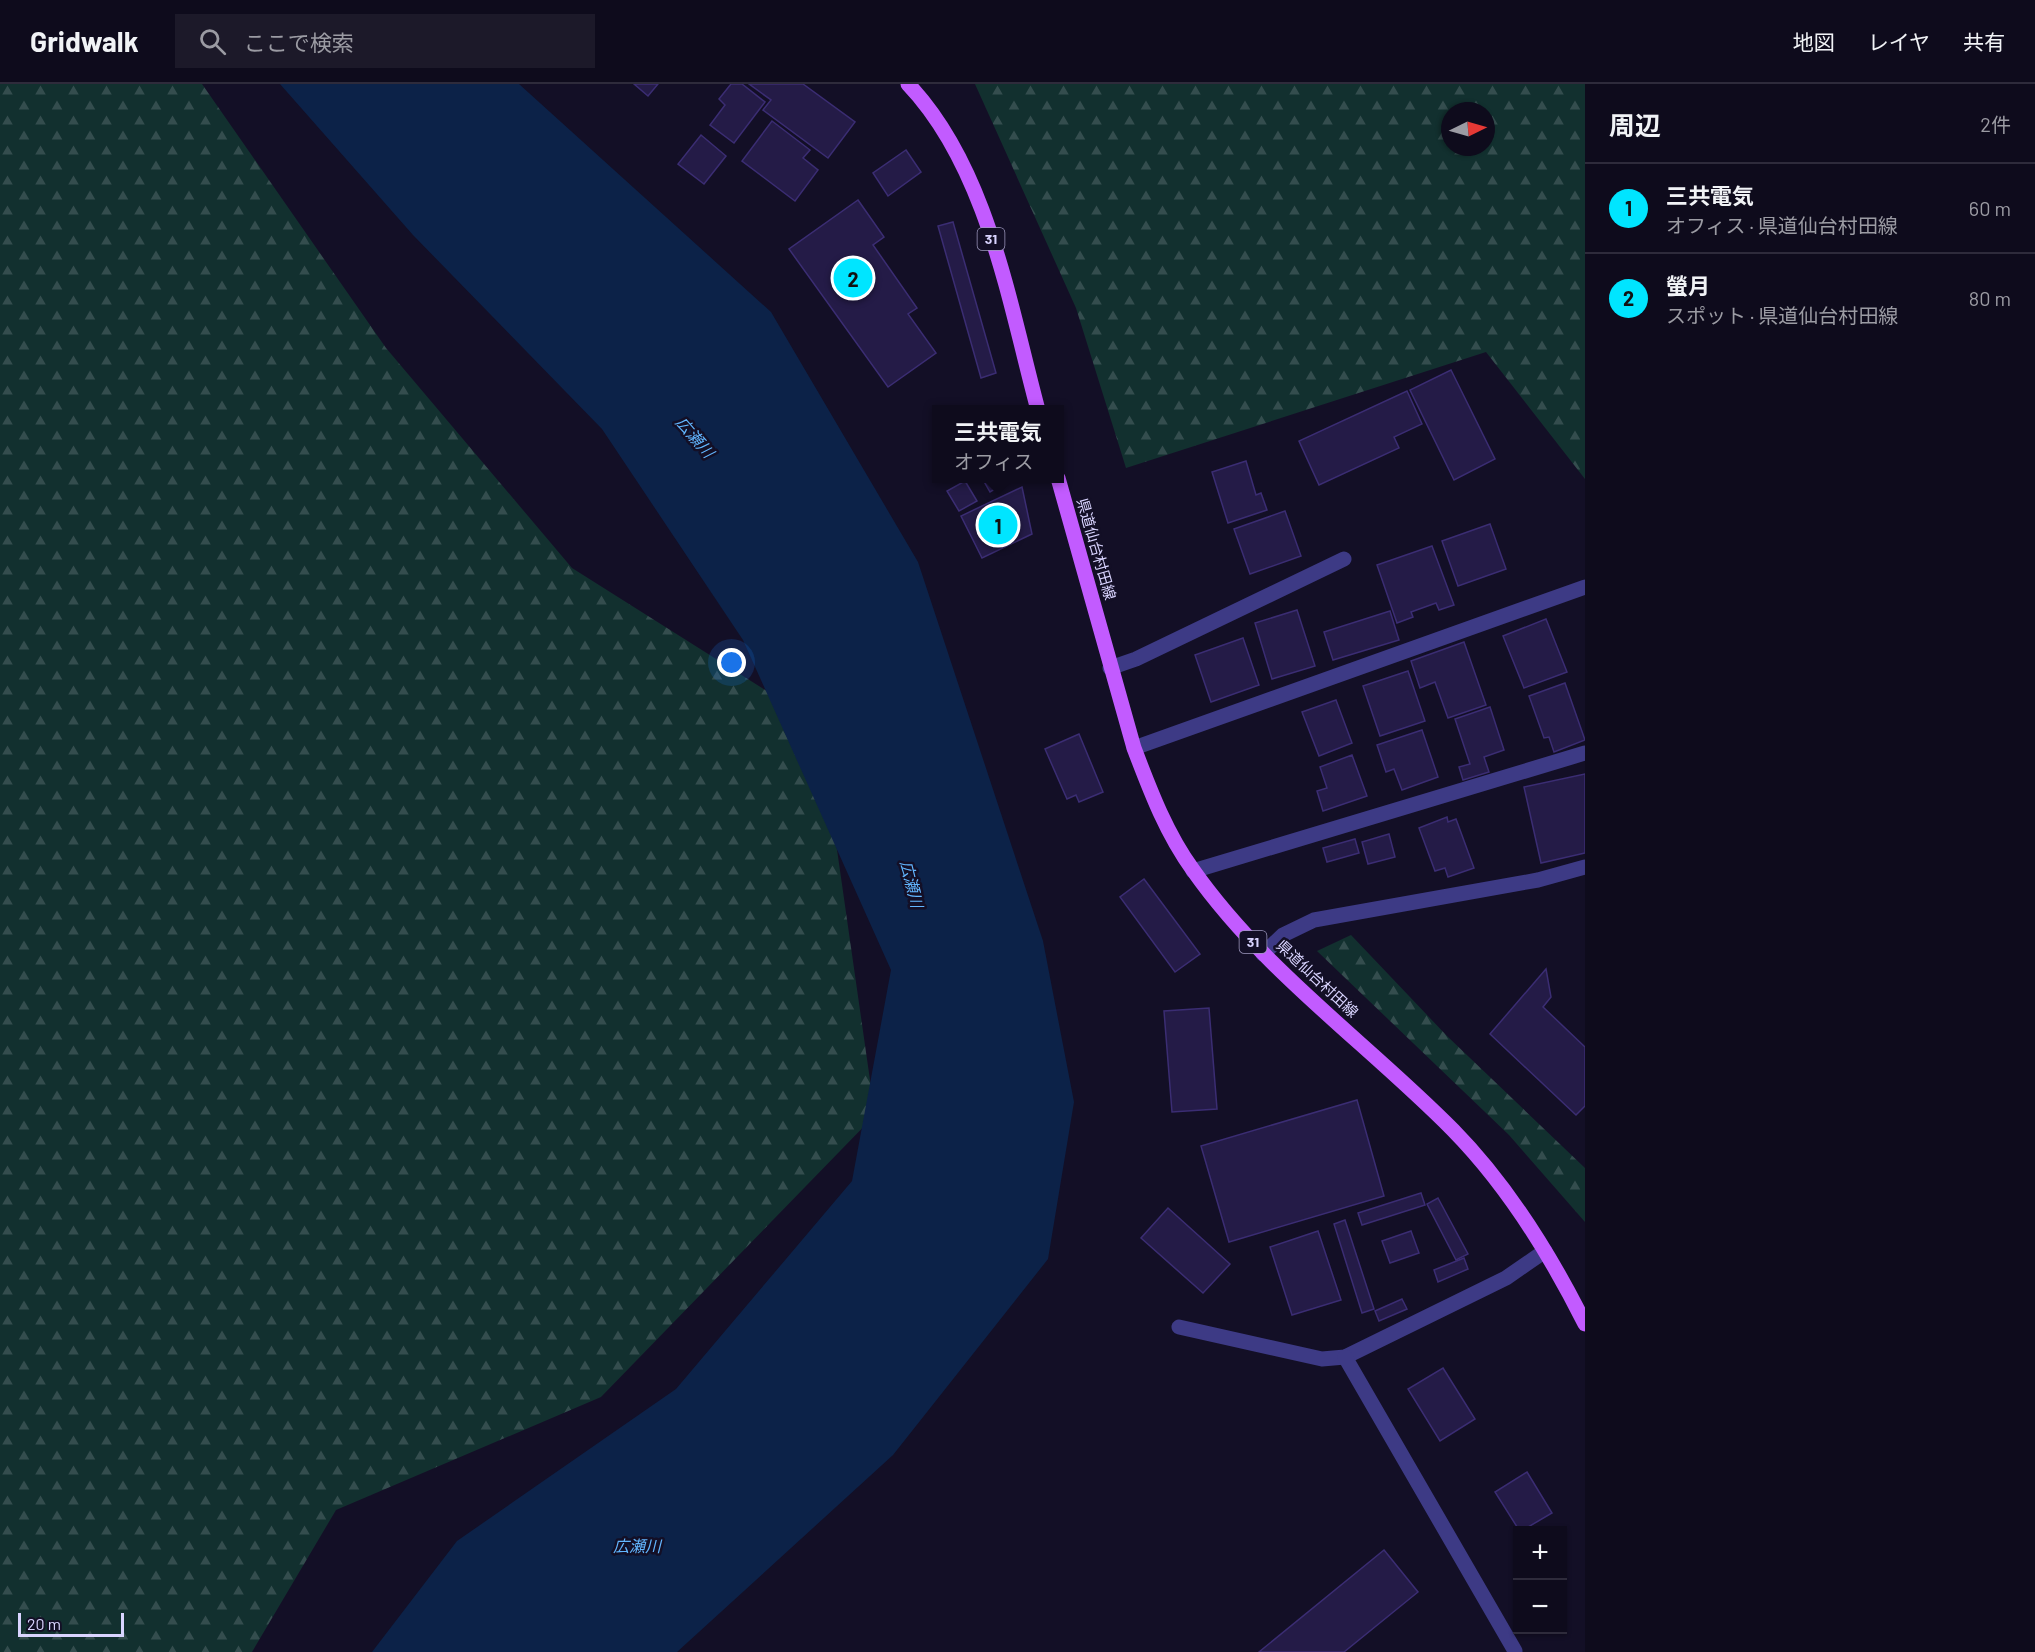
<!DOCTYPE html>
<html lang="ja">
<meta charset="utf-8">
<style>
body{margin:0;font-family:Barlow,"Noto Sans JP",sans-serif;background:#1c1929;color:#f1f3f6}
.controls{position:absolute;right:18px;bottom:18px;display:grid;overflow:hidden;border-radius:0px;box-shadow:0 2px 4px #0004}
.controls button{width:54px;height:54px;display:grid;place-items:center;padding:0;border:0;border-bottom:2px solid #2e2b3b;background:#0e0b1c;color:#f1f3f6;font:30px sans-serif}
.compass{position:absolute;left:1441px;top:18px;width:54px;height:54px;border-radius:50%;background:#0e0b1c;box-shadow:0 2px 4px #0004;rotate:85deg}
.scale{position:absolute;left:18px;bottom:15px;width:106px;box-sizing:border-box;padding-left:6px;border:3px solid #d9d4ff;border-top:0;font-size:16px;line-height:21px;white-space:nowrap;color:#d9d4ff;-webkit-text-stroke:4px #130f26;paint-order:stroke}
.you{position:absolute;left:732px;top:579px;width:21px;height:21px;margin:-15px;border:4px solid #fff;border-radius:50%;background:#1a73e8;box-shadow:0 0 0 9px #1a73e833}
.badge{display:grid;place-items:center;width:39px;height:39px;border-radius:50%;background:#00e5ff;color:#111;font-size:20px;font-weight:700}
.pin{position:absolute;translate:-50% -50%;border:3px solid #fff;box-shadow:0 2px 6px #0006}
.popup{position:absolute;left:932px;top:321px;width:132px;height:78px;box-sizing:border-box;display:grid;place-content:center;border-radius:0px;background:#0e0b1c;filter:drop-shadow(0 2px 4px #0005);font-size:20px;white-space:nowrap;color:#9b9ba3}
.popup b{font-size:22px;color:#f1f3f6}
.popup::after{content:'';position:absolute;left:50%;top:100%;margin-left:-12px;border:12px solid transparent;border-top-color:#0e0b1c}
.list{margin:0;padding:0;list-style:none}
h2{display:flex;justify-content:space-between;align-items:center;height:78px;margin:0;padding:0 24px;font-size:26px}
h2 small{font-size:20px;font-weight:400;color:#9b9ba3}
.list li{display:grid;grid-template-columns:39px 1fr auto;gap:18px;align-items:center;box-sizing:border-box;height:90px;padding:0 24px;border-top:2px solid #2e2b3b}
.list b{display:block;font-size:22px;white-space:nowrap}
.list p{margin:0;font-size:20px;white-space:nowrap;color:#9b9ba3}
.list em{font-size:20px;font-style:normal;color:#9b9ba3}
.icon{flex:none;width:33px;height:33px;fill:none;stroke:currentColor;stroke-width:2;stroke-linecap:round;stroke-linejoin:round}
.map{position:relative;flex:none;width:1585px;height:1568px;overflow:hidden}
header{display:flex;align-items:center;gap:36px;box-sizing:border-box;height:84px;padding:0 30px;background:#0e0b1c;border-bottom:2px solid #2e2b3b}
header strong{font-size:28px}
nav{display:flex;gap:33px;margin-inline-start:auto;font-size:21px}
.search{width:420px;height:54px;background:#1c1929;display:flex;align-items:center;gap:15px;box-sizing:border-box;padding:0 21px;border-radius:0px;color:#9b9ba3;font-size:22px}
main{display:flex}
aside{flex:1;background:#0e0b1c}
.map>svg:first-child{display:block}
.forest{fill:url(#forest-firs);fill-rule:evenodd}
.water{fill:#0c2248}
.building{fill:#241b47;stroke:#3b2d73;stroke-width:1.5}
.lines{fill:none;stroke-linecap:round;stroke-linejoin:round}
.minor{stroke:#3d3a85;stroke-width:15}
.primary{stroke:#c25bff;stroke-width:15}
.labels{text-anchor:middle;stroke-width:5;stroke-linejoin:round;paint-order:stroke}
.shield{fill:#130f26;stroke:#9e99be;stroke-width:1.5}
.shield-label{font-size:14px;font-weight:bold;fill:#d9d4ff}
.street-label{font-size:15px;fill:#d9d4ff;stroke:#130f26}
.water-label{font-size:16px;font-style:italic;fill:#62b6ff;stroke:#130f26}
</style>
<header>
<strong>Gridwalk</strong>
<div class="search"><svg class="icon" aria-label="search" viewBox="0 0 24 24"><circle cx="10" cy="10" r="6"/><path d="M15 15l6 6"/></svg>ここで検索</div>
<nav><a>地図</a><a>レイヤ</a><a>共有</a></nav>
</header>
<main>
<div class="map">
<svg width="1585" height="1568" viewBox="0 0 1585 1568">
<defs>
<pattern id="forest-firs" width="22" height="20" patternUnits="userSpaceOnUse" patternTransform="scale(1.5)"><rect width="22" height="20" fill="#12302f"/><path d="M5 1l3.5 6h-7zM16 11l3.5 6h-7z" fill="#344d4e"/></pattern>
</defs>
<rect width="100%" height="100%" fill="#130f26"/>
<g class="forest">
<path d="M0,0H202L386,264L572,484L819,640L875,1031L601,1313L336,1426L252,1568H0Z"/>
<path d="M975,0H1585V395L1486,268L1126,384L1076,224ZM1450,27H1486V63H1450Z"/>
<path d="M1351,851L1447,952L1585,1084V1138L1509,1051L1317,867Z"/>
</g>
<path class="water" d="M280,0H519L771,228L918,478L1043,857L1074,1018L1048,1175L893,1371L677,1568H372L457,1457L676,1305L852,1097L891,886L743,556L602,345L413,151Z"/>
<g class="building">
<path d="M634,0H658L648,12Z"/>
<path d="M731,0H742L765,18L734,59L710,41L725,21L719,15Z"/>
<path d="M749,0H803L855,38L828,74L763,26L771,16Z"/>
<path d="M772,37L810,66L803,74L818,86L795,117L742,77Z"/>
<path d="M701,51L726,72L704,100L678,80Z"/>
<path d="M906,66L921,88L888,112L873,89Z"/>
<path d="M858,116L884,153L873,161L917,224L908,230L936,269L888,303L789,165Z"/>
<path d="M953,138L996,289L981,294L938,142Z"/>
<path d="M1451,286L1495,375L1454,396L1410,306Z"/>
<path d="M1407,307L1422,340L1394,353L1399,364L1319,401L1299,357Z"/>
<path d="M1246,377L1256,411L1261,409L1267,426L1228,439L1212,388Z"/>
<path d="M982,394H996L1000,402L990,408Z"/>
<path d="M965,397L977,417L959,427L947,407Z"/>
<path d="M1022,403L1032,450L982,474L961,432Z"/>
<path d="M1285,427L1301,472L1250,490L1234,445Z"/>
<path d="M1490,440L1506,485L1458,502L1442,457Z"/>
<path d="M1432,462L1454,521L1439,526L1436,519L1411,528L1413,533L1397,539L1377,481Z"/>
<path d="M1297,526L1315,582L1272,595L1255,539Z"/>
<path d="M1390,527L1399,556L1333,576L1324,548Z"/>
<path d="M1546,535L1567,588L1524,604L1503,552Z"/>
<path d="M1243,554L1259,601L1211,618L1195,571Z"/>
<path d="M1464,558L1486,621L1448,634L1435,598L1420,604L1411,577Z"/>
<path d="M1408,587L1425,637L1380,652L1363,602Z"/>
<path d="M1565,599L1585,656L1554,668L1549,653L1544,654L1529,612Z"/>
<path d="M1336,616L1352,659L1319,672L1302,628Z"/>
<path d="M1490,623L1504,666L1484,673L1489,688L1463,696L1459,683L1470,680L1455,635Z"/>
<path d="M1422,646L1438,693L1402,706L1394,685L1386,688L1377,661Z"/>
<path d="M1079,650L1103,708L1079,718L1076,711L1067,715L1045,665Z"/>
<path d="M1352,671L1367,712L1323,727L1317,707L1327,704L1320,683Z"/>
<path d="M1585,690V769L1541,779L1524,703Z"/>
<path d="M1447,733L1448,738L1456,735L1474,784L1448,793L1445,784L1435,787L1419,744Z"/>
<path d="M1389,750L1395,773L1368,780L1362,758Z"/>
<path d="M1355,755L1359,769L1327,778L1323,764Z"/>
<path d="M1144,795L1200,870L1175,888L1120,813Z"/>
<path d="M1546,885L1551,913L1543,923L1585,963V1022L1576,1031L1490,950Z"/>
<path d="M1209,924L1217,1025L1172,1028L1164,927Z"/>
<path d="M1357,1016L1384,1112L1229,1158L1201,1062Z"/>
<path d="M1421,1109L1425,1121L1362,1141L1358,1129Z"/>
<path d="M1438,1114L1468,1170L1456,1176L1427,1120Z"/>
<path d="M1168,1124L1230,1180L1203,1209L1141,1154Z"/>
<path d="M1345,1136L1374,1225L1362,1229L1334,1140Z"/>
<path d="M1318,1147L1341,1216L1292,1231L1270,1163Z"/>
<path d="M1411,1147L1419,1169L1390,1179L1382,1157Z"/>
<path d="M1464,1174L1468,1185L1438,1198L1434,1186Z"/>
<path d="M1402,1215L1407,1225L1379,1237L1375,1227Z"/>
<path d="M1443,1284L1475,1335L1440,1357L1408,1305Z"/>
<path d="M1527,1388L1552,1429L1523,1446H1519L1495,1408Z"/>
<path d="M1384,1466L1418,1508L1344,1568H1259Z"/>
</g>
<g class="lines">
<g class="minor">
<path d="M1110,584L1136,575L1344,475"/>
<path d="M1134,664L1585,503"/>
<path d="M1193,787L1585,669"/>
<path d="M1263,870L1283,851L1314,836L1538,796L1585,783"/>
<path d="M1179,1243L1322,1275L1345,1273L1506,1194L1545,1167"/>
<path d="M1345,1273L1515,1567"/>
</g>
<g class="primary">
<path d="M908,0C987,83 1009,218 1038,326"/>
<path d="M1058,394L1134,664C1150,706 1166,749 1193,786C1264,887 1367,959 1453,1046C1508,1102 1550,1170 1585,1240"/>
</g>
</g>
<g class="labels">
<g class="shield">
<rect x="977.5" y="144" width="27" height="22" rx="4.5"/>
<rect x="1239.5" y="847" width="27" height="22" rx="4.5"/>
</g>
<g class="shield-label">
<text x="991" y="160">31</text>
<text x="1253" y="863">31</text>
</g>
<g class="street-label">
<text transform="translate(1096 465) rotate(74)" y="5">県道仙台村田線</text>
<text transform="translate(1317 895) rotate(43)" y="5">県道仙台村田線</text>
</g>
<g class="water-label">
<text transform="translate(695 353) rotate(49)" y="6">広瀬川</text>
<text transform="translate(912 800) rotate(76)" y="6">広瀬川</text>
<text x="637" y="1468">広瀬川</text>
</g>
</g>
</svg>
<div class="controls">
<button>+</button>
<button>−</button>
</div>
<svg class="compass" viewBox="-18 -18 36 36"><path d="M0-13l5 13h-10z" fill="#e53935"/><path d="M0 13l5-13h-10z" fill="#9b9ba3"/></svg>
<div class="scale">20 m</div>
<div class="you"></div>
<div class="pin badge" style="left:998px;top:441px">1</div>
<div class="popup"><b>三共電気</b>オフィス</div>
<div class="pin badge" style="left:853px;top:194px">2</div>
</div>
<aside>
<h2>周辺<small>2件</small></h2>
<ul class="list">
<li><span class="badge">1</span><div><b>三共電気</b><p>オフィス · 県道仙台村田線</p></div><em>60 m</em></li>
<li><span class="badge">2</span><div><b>螢月</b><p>スポット · 県道仙台村田線</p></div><em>80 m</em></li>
</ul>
</aside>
</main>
